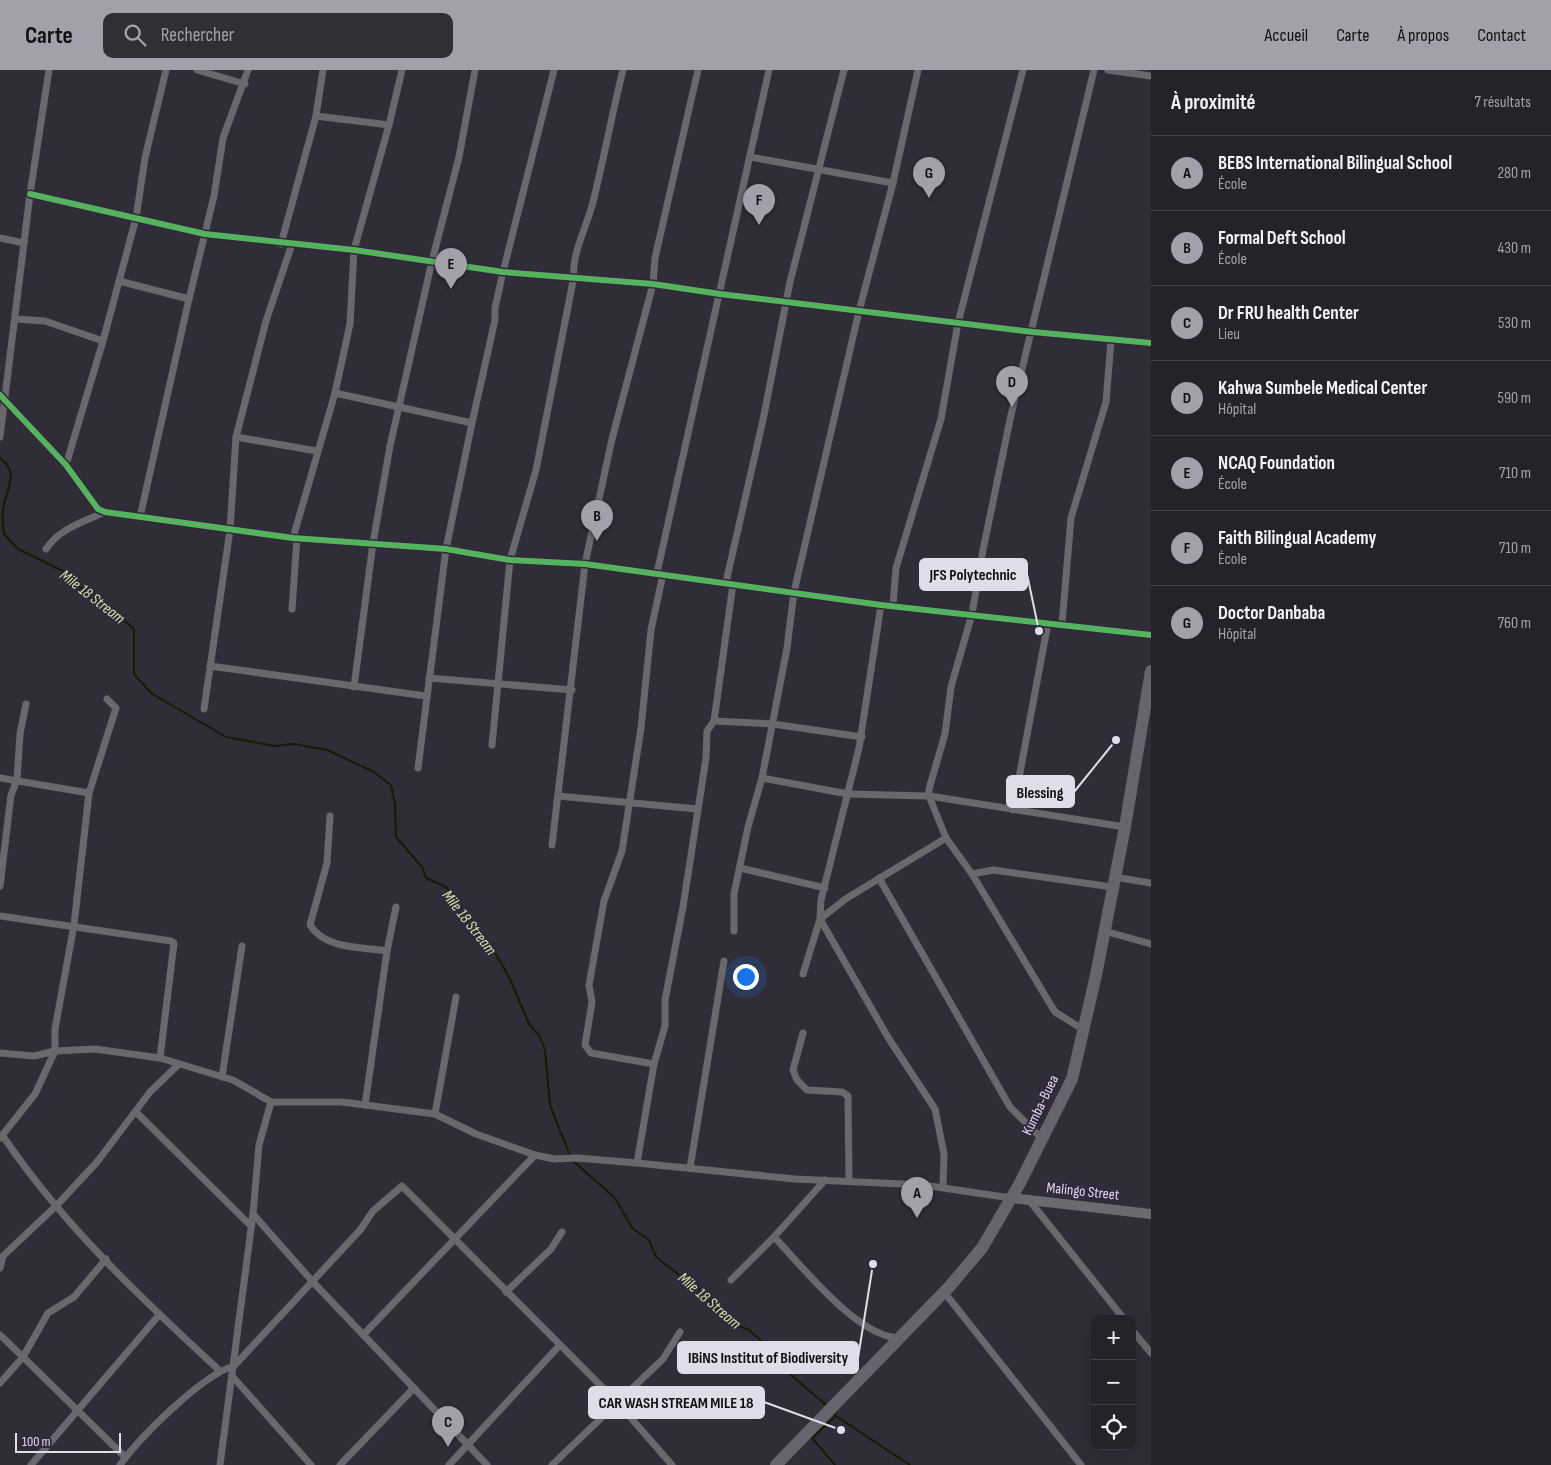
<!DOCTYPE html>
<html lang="fr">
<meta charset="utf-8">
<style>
body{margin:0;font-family:"Sofia Sans Condensed",sans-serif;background:#312f36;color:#f1f3f6}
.controls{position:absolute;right:15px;bottom:15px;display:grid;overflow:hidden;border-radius:10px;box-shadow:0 5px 20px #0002}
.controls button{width:45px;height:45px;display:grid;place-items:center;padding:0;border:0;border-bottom:1px solid #423f47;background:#25222a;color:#f1f3f6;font:25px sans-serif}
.scale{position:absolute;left:15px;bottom:12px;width:106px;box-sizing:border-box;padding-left:5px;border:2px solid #e0dce9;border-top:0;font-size:14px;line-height:18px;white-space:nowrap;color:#e0dce9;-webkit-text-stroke:4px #30283d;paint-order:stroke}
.you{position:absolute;left:745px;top:906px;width:18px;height:18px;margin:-12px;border:4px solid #fff;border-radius:50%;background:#1a73e8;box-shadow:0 0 0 8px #1a73e833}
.badge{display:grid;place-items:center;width:32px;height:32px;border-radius:50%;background:#a39fab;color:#111;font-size:16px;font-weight:700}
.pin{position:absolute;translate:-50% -41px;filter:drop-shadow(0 1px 2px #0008)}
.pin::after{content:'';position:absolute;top:26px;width:18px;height:15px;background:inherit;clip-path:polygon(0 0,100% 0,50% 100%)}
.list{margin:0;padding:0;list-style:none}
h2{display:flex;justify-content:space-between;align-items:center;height:65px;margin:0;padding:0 20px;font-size:21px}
h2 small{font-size:16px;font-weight:400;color:#a3a4a8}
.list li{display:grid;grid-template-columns:32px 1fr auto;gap:15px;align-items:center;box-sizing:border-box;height:75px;padding:0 20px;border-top:1px solid #423f47}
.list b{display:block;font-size:19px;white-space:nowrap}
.list p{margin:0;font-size:16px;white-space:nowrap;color:#a3a4a8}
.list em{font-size:16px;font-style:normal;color:#a3a4a8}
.icon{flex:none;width:28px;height:28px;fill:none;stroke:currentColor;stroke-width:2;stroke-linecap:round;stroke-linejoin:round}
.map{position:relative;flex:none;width:1151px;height:1395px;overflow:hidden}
header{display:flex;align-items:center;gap:30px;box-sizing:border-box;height:70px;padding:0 25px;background:#a39fab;color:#111}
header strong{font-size:24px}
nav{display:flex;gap:28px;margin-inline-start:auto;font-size:18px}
.search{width:350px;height:45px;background:#312f36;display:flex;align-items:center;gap:12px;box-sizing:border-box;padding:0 18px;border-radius:10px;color:#a3a4a8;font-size:19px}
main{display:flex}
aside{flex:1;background:#25222a}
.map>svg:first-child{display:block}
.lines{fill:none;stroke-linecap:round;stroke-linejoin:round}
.stream{stroke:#171b05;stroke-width:2}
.street{stroke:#69686d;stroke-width:7}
.secondary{stroke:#6c6970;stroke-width:10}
.highway{stroke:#68646e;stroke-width:12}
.cycleway-casing{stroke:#30283d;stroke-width:9}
.cycleway{stroke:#56b35d;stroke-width:6}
.labels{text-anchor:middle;stroke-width:4;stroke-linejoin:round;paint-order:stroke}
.street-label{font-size:15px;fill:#e0dce9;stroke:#30283d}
.water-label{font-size:16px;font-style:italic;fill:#d1e39f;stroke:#30283d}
.leader{fill:none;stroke:#e0dce9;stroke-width:2}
.callout-dot{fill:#e0dce9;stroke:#30283d;stroke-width:2}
.callout{fill:#e0dce9;stroke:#e0dce9;stroke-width:2}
.callout-label{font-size:16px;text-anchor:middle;font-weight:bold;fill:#111}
</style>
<header>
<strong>Carte</strong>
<div class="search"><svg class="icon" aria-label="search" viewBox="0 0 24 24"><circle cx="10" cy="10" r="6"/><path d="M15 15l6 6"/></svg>Rechercher</div>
<nav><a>Accueil</a><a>Carte</a><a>À propos</a><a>Contact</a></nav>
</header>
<main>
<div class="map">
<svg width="1151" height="1395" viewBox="0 0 1151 1395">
<rect width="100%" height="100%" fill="#312d38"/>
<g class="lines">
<g class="stream">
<path d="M0,388C21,402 5,421 3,440C2,447 3,456 4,464L18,479L69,504L79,517L96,525L134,559V604L151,623L226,667L275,676L294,674L327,680L372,701L391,715L395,734L396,767L422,797L426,808L446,817L493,879L510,909L529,954L539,965L545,980L550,1035L570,1086"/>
<path d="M572,1090L615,1128L632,1158L649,1170L656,1187L682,1207L693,1212L717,1241L735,1251L739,1256L749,1260L766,1275L774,1276L791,1305L826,1335"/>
<path d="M833,1342L836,1346L812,1368L835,1395"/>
<path d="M836,1346L910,1395"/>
</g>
<g class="street">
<path d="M197,0L245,14"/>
<path d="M1108,0L1151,6"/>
<path d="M316,46L389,55"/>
<path d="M750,87L893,113"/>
<path d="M30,124L205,164L354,180L503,202L653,214L720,224L1033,262L1151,273"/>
<path d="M0,168L24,173"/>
<path d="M281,174L316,46L323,0"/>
<path d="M119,211L189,229"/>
<path d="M16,249L45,251L103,271"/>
<path d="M335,323L472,353"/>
<path d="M0,325L66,395L98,439L105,442L293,468L446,479L510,490L585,494L881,535L1151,565"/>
<path d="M0,367L30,124L49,0"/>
<path d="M236,367L317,381"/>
<path d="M66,395L103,271L136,148L145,88L166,0"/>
<path d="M140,447L189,229L214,126L223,68L248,0"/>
<path d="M293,468L335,323L350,254L354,180L389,55L402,0"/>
<path d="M46,479C60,458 83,452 105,442"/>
<path d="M657,503L769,0"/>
<path d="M726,512L763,350L790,212L844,0"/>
<path d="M881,535L859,678L821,830L820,849L889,969L935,1039L944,1084L943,1117"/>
<path d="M893,535L896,498L941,349L958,253L1023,0"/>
<path d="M292,539L297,468"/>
<path d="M1062,554L1071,448L1106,332L1111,271"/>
<path d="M210,596L426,626"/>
<path d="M429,608L572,620"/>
<path d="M354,617L373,473L390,376L432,191L459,87L475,0"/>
<path d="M204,639L230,460L236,367L266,251L292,174"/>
<path d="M714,651L773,654L862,667"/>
<path d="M492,675L510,490L536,400L574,206C571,186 588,153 593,132C604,88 612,44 623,0"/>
<path d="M418,698L446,479L472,353L495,250V238L503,202L554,0"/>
<path d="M0,708L89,723"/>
<path d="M762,708L848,724L929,726L1125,757"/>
<path d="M558,726L697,739"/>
<path d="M1013,740L1048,553"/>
<path d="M330,746L327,793L310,855C324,879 362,877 387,881"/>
<path d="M552,775L585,494L612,369L653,214L655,188L698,0"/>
<path d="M740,798L825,818"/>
<path d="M972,804L993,800L1112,817"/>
<path d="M1114,807L1151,813"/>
<path d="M879,808L1010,1037L1042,1069"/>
<path d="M0,816L11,725L17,710L20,664L26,634"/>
<path d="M0,846L171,871L174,873L160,988"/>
<path d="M734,861V824L748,757L762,708L787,578L794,522L859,241L893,113L918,0"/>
<path d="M1104,861L1151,874"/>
<path d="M803,904L820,849L847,828L946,768"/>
<path d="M1084,960L1055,942L972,804L946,768L929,726V719L945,664L951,617L972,544L983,480L1011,345L1094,0"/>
<path d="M803,963L793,1000L797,1010L807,1020L842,1022L848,1026L849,1111"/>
<path d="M0,983L34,986L55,981L95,979L160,988L233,1010L271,1032L259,1075L253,1144L220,1395"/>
<path d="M654,994L591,983L585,975L592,932L589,915L604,831L622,781L641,658L651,560L663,504"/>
<path d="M222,1007L242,876"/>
<path d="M271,1032H342L435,1044L476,1064L535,1085L554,1089L577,1088L637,1093L795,1109L923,1115L1011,1128"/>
<path d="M365,1035L387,881L396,837"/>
<path d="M136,1042L251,1156"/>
<path d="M435,1044L456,927"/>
<path d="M0,1065L5,1069C64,1156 143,1230 220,1301"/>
<path d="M0,1068L35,1024L55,981V959L74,855L89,723L116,638L107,629"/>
<path d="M637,1093L654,994L665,956V930L683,837L706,688L707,661L714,651L733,514"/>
<path d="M690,1098L724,891"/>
<path d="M1029,1130L1124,1249"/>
<path d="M253,1144L312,1211L487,1395"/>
<path d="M774,1167C804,1198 857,1267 900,1268"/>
<path d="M0,1198L3,1186L57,1135L97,1092L150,1022L179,994"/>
<path d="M731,1210L774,1167L825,1110"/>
<path d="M506,1222L551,1179L562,1162"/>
<path d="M944,1222L1081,1395"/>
<path d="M1132,1260L1151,1283"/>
<path d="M364,1264L535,1085"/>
<path d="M0,1265L23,1287L48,1243L74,1227L106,1189"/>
<path d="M232,1306L311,1395"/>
<path d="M0,1313L23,1287L125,1387"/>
<path d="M31,1395L159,1245"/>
<path d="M120,1395C140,1367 202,1305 234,1296L361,1159L373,1141L402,1116L617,1332L672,1395"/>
<path d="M340,1395L414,1318"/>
<path d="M449,1395L559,1276"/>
<path d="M552,1395L663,1289L680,1262"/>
</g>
<path class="secondary" d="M1011,1128L1151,1144"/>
<path class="highway" d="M776,1395L949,1217L982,1178L1020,1113L1072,1009L1096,905L1125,757L1151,601"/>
<g class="cycleway-casing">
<g id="cycleway">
<path d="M30,124L205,164L354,180L503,202L653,214L720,224L1033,262L1151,273"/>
<path d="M0,325L66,395L98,439L105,442L293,468L446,479L510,490L585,494L881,535L1151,565"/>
</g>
</g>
<use href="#cycleway" class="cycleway"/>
</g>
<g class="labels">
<g class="street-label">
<text transform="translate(1040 1035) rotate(-64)" y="5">Kumba-Buea</text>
<text transform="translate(1083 1121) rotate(6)" y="5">Malingo Street</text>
</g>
<g class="water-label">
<text transform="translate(93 526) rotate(38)" y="6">Mile 18 Stream</text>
<text transform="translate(470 852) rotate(52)" y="6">Mile 18 Stream</text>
<text transform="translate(710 1230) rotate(41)" y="6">Mile 18 Stream</text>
</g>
</g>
<path class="leader" d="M1039 561L1027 504M1116 670L1074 722M873 1194L858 1288M841 1360L764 1332"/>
<g class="callout-dot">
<circle cx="1039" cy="561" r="5"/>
<circle cx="1116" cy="670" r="5"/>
<circle cx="873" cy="1194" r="5"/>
<circle cx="841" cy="1360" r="5"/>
</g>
<g class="callout">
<rect x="920" y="489" width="107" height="31" rx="5"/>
<rect x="1007" y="706" width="67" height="31" rx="5"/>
<rect x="678" y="1272" width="180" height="31" rx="5"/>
<rect x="589" y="1317" width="175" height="31" rx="5"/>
</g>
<g class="callout-label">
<text x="973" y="510">JFS Polytechnic</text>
<text x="1040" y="728">Blessing</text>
<text x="768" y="1293">IBiNS Institut of Biodiversity</text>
<text x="676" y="1338">CAR WASH STREAM MILE 18</text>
</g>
</svg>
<div class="controls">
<button>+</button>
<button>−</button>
<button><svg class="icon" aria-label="locate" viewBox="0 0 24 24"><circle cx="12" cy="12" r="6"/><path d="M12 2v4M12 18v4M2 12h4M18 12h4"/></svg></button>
</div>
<div class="scale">100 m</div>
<div class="you"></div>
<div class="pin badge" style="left:917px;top:1148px">A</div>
<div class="pin badge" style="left:597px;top:471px">B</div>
<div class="pin badge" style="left:448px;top:1377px">C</div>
<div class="pin badge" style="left:1012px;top:337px">D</div>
<div class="pin badge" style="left:451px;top:219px">E</div>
<div class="pin badge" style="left:759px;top:155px">F</div>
<div class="pin badge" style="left:929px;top:128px">G</div>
</div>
<aside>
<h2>À proximité<small>7 résultats</small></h2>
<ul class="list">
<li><span class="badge">A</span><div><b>BEBS International Bilingual School</b><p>École</p></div><em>280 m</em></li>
<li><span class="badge">B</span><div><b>Formal Deft School</b><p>École</p></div><em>430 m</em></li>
<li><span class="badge">C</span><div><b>Dr FRU health Center</b><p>Lieu</p></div><em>530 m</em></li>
<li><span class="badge">D</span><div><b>Kahwa Sumbele Medical Center</b><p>Hôpital</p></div><em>590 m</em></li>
<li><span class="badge">E</span><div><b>NCAQ Foundation</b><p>École</p></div><em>710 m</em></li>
<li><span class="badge">F</span><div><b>Faith Bilingual Academy</b><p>École</p></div><em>710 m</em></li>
<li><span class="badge">G</span><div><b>Doctor Danbaba</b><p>Hôpital</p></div><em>760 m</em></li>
</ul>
</aside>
</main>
